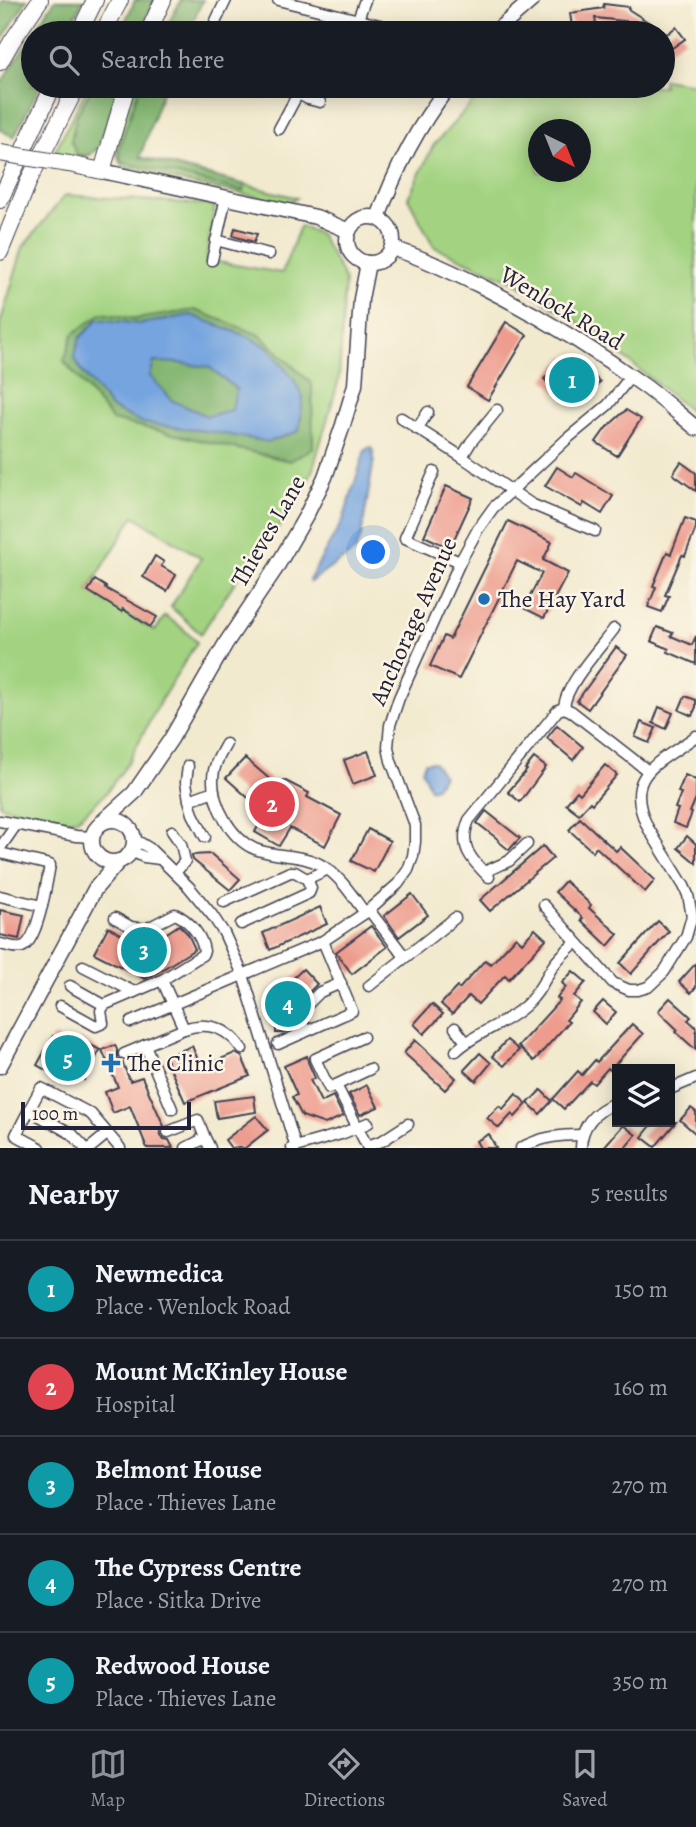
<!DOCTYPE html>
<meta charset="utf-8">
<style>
body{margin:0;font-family:Alegreya,serif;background:#242831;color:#f1f3f6}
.controls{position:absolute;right:21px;bottom:21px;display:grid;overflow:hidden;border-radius:0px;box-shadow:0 4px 18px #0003}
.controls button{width:63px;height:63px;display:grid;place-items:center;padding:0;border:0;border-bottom:2px solid #363941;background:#171b24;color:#f1f3f6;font:35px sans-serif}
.compass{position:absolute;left:528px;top:119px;width:63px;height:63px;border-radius:50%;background:#171b24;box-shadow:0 4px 18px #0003;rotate:137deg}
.scale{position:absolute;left:21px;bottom:18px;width:170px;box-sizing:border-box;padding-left:7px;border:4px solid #22223b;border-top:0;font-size:19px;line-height:24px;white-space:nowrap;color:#22223b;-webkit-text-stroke:5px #fcf5e5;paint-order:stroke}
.you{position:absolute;left:374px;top:553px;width:24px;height:24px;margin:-18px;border:5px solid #fff;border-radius:50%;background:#1a73e8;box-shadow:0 0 0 10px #1a73e833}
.badge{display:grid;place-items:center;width:46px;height:46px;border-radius:50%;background:#8c9099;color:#fff;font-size:23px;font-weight:700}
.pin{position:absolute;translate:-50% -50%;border:4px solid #fff;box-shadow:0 2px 7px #0006}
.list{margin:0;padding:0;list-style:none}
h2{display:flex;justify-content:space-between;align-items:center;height:91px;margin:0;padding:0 28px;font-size:30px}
h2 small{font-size:23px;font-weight:400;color:#9ea1a6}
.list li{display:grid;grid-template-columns:46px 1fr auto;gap:21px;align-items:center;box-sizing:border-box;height:98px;padding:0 28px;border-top:2px solid #363941}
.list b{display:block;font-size:26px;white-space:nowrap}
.list p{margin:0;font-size:23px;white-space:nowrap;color:#9ea1a6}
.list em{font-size:23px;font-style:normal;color:#9ea1a6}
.icon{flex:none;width:38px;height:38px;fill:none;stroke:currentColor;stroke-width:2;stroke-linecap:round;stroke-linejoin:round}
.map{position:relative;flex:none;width:696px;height:1148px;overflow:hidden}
.search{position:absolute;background:#171b24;box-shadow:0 4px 18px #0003;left:21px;right:21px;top:21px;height:77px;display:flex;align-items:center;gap:18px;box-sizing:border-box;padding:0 24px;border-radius:38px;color:#9ea1a6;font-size:26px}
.sheet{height:581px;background:#171b24}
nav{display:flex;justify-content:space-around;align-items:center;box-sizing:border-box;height:98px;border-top:2px solid #363941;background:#171b24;font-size:19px;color:#9ea1a6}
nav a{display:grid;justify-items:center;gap:4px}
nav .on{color:#8c9099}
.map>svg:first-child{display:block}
.green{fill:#a3d381;stroke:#627a5e;stroke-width:2;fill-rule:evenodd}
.forest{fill:#82b56f;stroke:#526c55;stroke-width:2}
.water{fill:#75a4df;stroke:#4c638d;stroke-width:2;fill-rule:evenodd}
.building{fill:#ed9c8e}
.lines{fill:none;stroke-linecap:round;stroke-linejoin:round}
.minor-casing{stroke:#414051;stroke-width:13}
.major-casing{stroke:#414051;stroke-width:17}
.highway-casing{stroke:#414051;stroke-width:18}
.minor{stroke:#fff;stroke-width:10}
.major{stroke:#fff;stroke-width:14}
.highway{stroke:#fff;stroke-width:16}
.highway-bridge-casing{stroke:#414051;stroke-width:18;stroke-linecap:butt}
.highway-bridge{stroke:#fff;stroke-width:16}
.poi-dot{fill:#1f6fb2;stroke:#fcf5e5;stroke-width:2.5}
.labels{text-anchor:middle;stroke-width:5;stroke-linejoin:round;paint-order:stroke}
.street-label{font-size:24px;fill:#22223b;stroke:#fcf5e5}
.poi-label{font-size:24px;fill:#22223b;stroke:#fcf5e5;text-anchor:start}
</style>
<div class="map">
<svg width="696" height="1148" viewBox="0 0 696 1148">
<rect width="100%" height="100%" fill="#fcf5e5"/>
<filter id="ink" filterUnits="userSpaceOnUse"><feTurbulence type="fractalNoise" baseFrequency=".0143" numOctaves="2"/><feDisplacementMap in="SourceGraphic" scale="14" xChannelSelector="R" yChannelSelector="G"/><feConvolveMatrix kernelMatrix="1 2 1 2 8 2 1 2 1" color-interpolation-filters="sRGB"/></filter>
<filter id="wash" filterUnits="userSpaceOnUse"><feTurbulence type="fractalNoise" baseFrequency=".00686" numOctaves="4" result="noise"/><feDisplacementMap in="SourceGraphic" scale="28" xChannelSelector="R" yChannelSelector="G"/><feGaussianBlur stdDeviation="1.57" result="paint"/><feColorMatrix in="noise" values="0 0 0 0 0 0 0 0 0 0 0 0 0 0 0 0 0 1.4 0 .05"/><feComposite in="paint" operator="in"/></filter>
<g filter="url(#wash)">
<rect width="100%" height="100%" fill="#f2eacf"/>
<g class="green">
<path d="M663,79L696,84V416L592,331L512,281L434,247L408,198L433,146L487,86H663ZM538,130H580V172H538Z"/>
<path d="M88,86H93L76,117L85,156L92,154C76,161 70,158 54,153Z"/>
<path d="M135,86H140L119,148L121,162L243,190L246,185L297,198L289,203L192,184L124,167C121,163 117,158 116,152C115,141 130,98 135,86Z"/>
<path d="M65,195L215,205L206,260L282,273L300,226L320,234L345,280L339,379L312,472L298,501L256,558L242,571L201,634L171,607L201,558L134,516L88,591L155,631L165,616L181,627L197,642L161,700L126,766L106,793L87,811L77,819L63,820L0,806V324L23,247ZM195,311L113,420L102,313L136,319Z"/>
</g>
<g class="forest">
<path d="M4,0H27L0,43V5Z"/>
<path d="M55,0H83L67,33H33Z"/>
<path d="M135,0H155L139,33H120Z"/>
<path d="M181,0H203L187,33H163Z"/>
<path d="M33,33V86H40L14,137L0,130V85Z"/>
<path d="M93,86H120L98,148C90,156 86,157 76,153L71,141L76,117Z"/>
<path d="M140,86H164L140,157L246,185L243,191L121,162L119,148Z"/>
<path d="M195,310L260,335L312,384L313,448L290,461L112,420L64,361L73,334L102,313L136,319Z"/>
</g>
<g class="water">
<path d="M191,315L249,337L268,347L294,380L303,397L299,431L269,442L212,432L143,423L111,408L82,372L74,357L80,338L98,319L140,324ZM154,362L178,363L209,367L236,389L232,410L207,416L173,401L150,376Z"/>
<path d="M371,447L373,450L374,460L361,537L355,551L310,582L309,580L343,520L365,450Z"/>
<path d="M425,762H434L443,775L436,787L430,789L422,770Z"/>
</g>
<g id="blocks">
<g class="building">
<path d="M604,4L629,7L628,9L667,34L676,27L685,39L669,50L663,41V33H638L630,28L634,22L595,18L596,24L572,27L570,13L603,8Z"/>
<path d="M235,228L257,234L254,242L233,236Z"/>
<path d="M506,322L527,335L488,400L467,387Z"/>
<path d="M565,357L581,372L585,367L600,382L580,403L563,387L558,393L544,379Z"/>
<path d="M626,410L641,419L617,456L596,442L606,428Z"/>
<path d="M681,462L696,473V491L673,474Z"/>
<path d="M557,467L573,477L576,473L613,496L602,514L584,503L582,507L545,486Z"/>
<path d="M446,486L473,498L450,548L424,536Z"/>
<path d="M685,518L696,522V528L685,556L682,555L665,595L669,596L662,612L648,607L656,587L653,586L667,552L671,554Z"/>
<path d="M508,521L552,542L543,560L568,573L544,618L524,608L542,573L517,561L459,679L430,666L444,636L450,639Z"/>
<path d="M155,556L164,562L161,566L176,575L167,591L143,577Z"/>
<path d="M95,580L106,587L105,588L157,617L150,627L123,609L122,612L88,591Z"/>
<path d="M657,627L673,633L671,636L692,645L696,636V664L668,652L669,649L651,641Z"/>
<path d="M616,647L627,655L588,709L577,701Z"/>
<path d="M685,696L696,700V707L692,716L679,710Z"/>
<path d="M659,707L673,713L666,729L653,723Z"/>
<path d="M641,722L656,728L649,743L635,737Z"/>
<path d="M557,725L583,747L573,760L547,738Z"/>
<path d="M368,751L377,775L353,784L344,760Z"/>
<path d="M245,758L280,788L284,780L309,793L307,797L341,815L325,846L290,828L279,846L255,832L265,813L226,778Z"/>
<path d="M534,758L546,767L520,802L508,792L527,770L525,769Z"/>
<path d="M605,765L617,775L592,804L590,802L579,814L566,804L577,791L580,794Z"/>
<path d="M685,775L696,780V798L690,812L692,813L686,828L673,823L678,809L675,808L681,793L678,792Z"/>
<path d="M486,811L520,838L509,850L498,841L499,840L477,823Z"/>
<path d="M580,818L616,851L620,847L655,880L645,892L596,847L593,852L569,830Z"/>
<path d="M368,829L390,841L374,872L351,861Z"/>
<path d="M687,836L696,844V863L678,848Z"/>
<path d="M543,846L553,858L490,911L480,900Z"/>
<path d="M211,854L240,879L230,890L193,860L192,855Z"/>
<path d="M565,881L591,905L589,908L618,934L608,946L581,920L583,918L555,892Z"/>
<path d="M412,894L428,915L399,937L384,916Z"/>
<path d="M320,907L327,924L270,950L263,933Z"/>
<path d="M0,910L24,915L19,939L0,935Z"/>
<path d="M658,921L669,931L631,974L620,963Z"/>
<path d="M179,925L188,934L195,949L155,974L145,979L94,953L108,927L136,942H153Z"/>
<path d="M371,926L387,947L352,974L336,952Z"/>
<path d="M535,929L546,939L509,979L505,975L478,1004L469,996L452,1014L441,1004L457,987L459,989L485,960L491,964L516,937L522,943Z"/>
<path d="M696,963V987L691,993L679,982Z"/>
<path d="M303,969L317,984L296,1006L295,1028L283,1033H276L275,1007L284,987Z"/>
<path d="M573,971L586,982L574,996L581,1002L566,1020L569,1022L534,1061L518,1046L560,1000L557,998L566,987L562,983Z"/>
<path d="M670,998L691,1017L688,1020L696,1027V1050L676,1032L678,1030L658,1011Z"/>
<path d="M603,1001L616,1012L606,1024L593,1012Z"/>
<path d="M432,1004L443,1014L424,1034L414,1024Z"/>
<path d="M632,1024L643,1034L610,1070L608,1068L594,1084L590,1081L564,1109L553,1099L578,1071L582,1075L595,1060L597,1062Z"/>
<path d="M53,1036L75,1048L80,1039L100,1050L84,1080L63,1068L58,1077L37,1065Z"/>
<path d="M415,1040L456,1078L445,1090L404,1053Z"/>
<path d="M507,1040L519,1050L504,1066L492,1056Z"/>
<path d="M115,1045L117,1050V1058L122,1061L130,1081L142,1077L164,1126L160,1130L161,1136L164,1139L169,1140L173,1148H147L130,1106L113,1113L105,1092L118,1087L102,1050Z"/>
<path d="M192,1046L199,1062L206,1065L235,1053L242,1057L250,1076L185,1102L165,1057Z"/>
<path d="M480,1053L491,1063L476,1081L464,1070Z"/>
<path d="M307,1056L308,1062L315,1078L310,1080L321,1102L333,1096L343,1116L325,1124L302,1116L292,1097L297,1095L284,1066Z"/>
<path d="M367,1085L378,1107L360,1115L349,1094Z"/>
<path d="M541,1090L552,1101L540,1114L528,1103Z"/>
<path d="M516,1094L527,1104L515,1117L512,1114L499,1128L487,1118L499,1106L503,1109Z"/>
<path d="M254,1096L256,1112L217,1118L214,1101Z"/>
<path d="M691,1108L696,1112V1134L680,1120Z"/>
<path d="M256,1116L268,1130L245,1148H231L225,1140Z"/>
<path d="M654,1122H676L655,1147L642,1137Z"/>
<path d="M623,1125L636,1135L625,1148H603Z"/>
<path d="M489,1134L496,1148H480L476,1141Z"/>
</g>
</g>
</g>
<g filter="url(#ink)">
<use href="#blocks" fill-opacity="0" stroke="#414051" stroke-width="2"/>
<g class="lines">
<g class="minor-casing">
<g id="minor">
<path d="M278,0L412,33"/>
<path d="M358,19L365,0"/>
<path d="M210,33L226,0"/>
<path d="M325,33L331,13"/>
<path d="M446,33L448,30"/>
<path d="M297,93L308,99L320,102"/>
<path d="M279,129L302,86"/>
<path d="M216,240L269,254"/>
<path d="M212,260L226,197"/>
<path d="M401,418L462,457L531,504L595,531"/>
<path d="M417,429L428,412"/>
<path d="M462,457L471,442L497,410"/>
<path d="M434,472L405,538L460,562"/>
<path d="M564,708C565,685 600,648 614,629"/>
<path d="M226,744C220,755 213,766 213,779C212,804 231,839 255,849C277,858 302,853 323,866C341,877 353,897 365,913"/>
<path d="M188,766L186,782L189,800"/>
<path d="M0,821L76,836L92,837"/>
<path d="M172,831L181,844L185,861L175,873"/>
<path d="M205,837L193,814L189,800L214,791"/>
<path d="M134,839L149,848L189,887L212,915L224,933L243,975L296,1148"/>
<path d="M0,848L16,825"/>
<path d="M131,851L144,857L160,859"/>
<path d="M0,853L50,865C47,881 38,942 22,947C16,949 6,945 0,944"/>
<path d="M484,872L509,861L527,844"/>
<path d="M489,877C471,860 458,846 469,820L558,710L564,708L571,711L648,771"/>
<path d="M0,896L42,906"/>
<path d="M224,902L290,872H295L307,879L328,869"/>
<path d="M544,905L613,983L629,990H638L648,987L664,972L679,948L686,937L692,916L688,895L684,886L648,828C621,773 659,764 696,736"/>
<path d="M369,910L405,957"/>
<path d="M115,918L131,927L146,929L175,914C189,920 202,936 204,951L202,955L162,980L184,1029C208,1021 228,1028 242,1049"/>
<path d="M241,924L309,893L311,888L307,879"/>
<path d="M83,966L134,992"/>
<path d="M70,986L104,1005L162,980"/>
<path d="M369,986L455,918"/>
<path d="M60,1006L96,1026L103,1023L101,1011L104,1005"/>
<path d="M131,1022L323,941L365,913L398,884L408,870L413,856L415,842V825L391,761L388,747L390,725L399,698L460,562L478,529L493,508L568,438L608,405L631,376"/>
<path d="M455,1028L466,1042"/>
<path d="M303,1033V1009L320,992L341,983"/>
<path d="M278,1044L352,1011L323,941"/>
<path d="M145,1045L172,1109"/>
<path d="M456,1051C476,1032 504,1025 525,1006C538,995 544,980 553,966C559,957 567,950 576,942"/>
<path d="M124,1054L184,1029"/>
<path d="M370,1069L336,1085L367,1146L382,1141L408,1124"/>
<path d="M336,1085L329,1088L315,1059L363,1037"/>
<path d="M670,1089L696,1078"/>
<path d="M29,1110L41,1088L91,1114L120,1148"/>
<path d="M168,1132L198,1120L205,1138"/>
<path d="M40,1148L16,1135L29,1110L72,1134L85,1148"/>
<path d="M90,1148L107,1134"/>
<path d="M186,1148L205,1138L210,1148"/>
<path d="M292,1148L341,1134L368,1123"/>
<path d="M521,1148C541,1137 559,1135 582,1135"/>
<path d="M581,1148C581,1124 597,1110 617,1102"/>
</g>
</g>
<g class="major-casing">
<g id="major">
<path d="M494,33L532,0"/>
<path d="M102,171L316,217L349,231"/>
<circle cx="370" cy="240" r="23"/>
<path d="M378,218C395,170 418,126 449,86"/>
<path d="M392,248C423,258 452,272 481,286C538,315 594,349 646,387C663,400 679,414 696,428"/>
<circle cx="113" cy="841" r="21"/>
<path d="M102,822L134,793L171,739L226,643L276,568L306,516L325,477L343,425L355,385L361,299L368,263"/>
<path d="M0,1066L95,889L119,861"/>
</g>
</g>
<g class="highway-casing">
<g id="highway">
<path d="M79,33L95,0"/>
<path d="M103,33L120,0"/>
<path d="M148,33L163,0"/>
<path d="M0,62L12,41L40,0"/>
<path d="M69,164L102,171L127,86"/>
<path d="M0,200L53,86"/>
<path d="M0,252L30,178L77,86"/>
</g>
</g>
<use href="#minor" class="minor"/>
<use href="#major" class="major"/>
<use href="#highway" class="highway"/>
<g class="highway-bridge-casing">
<path id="highway-bridge" d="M0,153L69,164"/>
</g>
<use href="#highway-bridge" class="highway-bridge"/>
</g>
</g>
<g class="poi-dot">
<circle cx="484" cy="599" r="7"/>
<path d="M107.5 1052.5h7v7h7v7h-7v7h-7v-7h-7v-7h7z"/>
</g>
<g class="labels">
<g class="street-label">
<text transform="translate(562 308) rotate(31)" y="8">Wenlock Road</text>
<text transform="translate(268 531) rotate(-60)" y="8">Thieves Lane</text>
<text transform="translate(413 621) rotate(-66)" y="8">Anchorage Avenue</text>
</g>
<g class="poi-label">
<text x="498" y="607">The Hay Yard</text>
<text x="127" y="1071">The Clinic</text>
</g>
</g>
</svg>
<div class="controls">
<button><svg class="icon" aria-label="layers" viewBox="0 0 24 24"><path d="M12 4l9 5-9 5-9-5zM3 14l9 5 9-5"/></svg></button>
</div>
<svg class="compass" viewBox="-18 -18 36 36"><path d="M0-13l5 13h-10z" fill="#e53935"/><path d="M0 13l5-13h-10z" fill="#9ea1a6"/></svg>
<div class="scale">100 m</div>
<div class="you"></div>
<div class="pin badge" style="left:572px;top:380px;background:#0f9aa8">1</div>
<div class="pin badge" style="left:272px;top:804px;background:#e0444e">2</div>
<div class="pin badge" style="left:144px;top:950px;background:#0f9aa8">3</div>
<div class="pin badge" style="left:288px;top:1004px;background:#0f9aa8">4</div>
<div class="pin badge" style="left:68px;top:1058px;background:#0f9aa8">5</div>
<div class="search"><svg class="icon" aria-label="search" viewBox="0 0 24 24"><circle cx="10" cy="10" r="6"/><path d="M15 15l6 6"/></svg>Search here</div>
</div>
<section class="sheet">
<h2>Nearby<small>5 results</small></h2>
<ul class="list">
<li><span class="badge" style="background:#0f9aa8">1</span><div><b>Newmedica</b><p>Place · Wenlock Road</p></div><em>150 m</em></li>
<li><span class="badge" style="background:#e0444e">2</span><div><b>Mount McKinley House</b><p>Hospital</p></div><em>160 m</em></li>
<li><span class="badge" style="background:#0f9aa8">3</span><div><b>Belmont House</b><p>Place · Thieves Lane</p></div><em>270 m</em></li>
<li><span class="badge" style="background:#0f9aa8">4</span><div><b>The Cypress Centre</b><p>Place · Sitka Drive</p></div><em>270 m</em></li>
<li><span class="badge" style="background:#0f9aa8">5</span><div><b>Redwood House</b><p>Place · Thieves Lane</p></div><em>350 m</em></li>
</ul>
</section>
<nav>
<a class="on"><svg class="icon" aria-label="map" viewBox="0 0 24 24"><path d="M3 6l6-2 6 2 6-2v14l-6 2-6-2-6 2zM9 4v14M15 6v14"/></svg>Map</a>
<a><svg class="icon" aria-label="directions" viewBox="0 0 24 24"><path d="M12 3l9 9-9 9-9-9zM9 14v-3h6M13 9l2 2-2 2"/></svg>Directions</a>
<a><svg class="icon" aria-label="saved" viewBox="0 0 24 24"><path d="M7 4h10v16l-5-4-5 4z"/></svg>Saved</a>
</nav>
